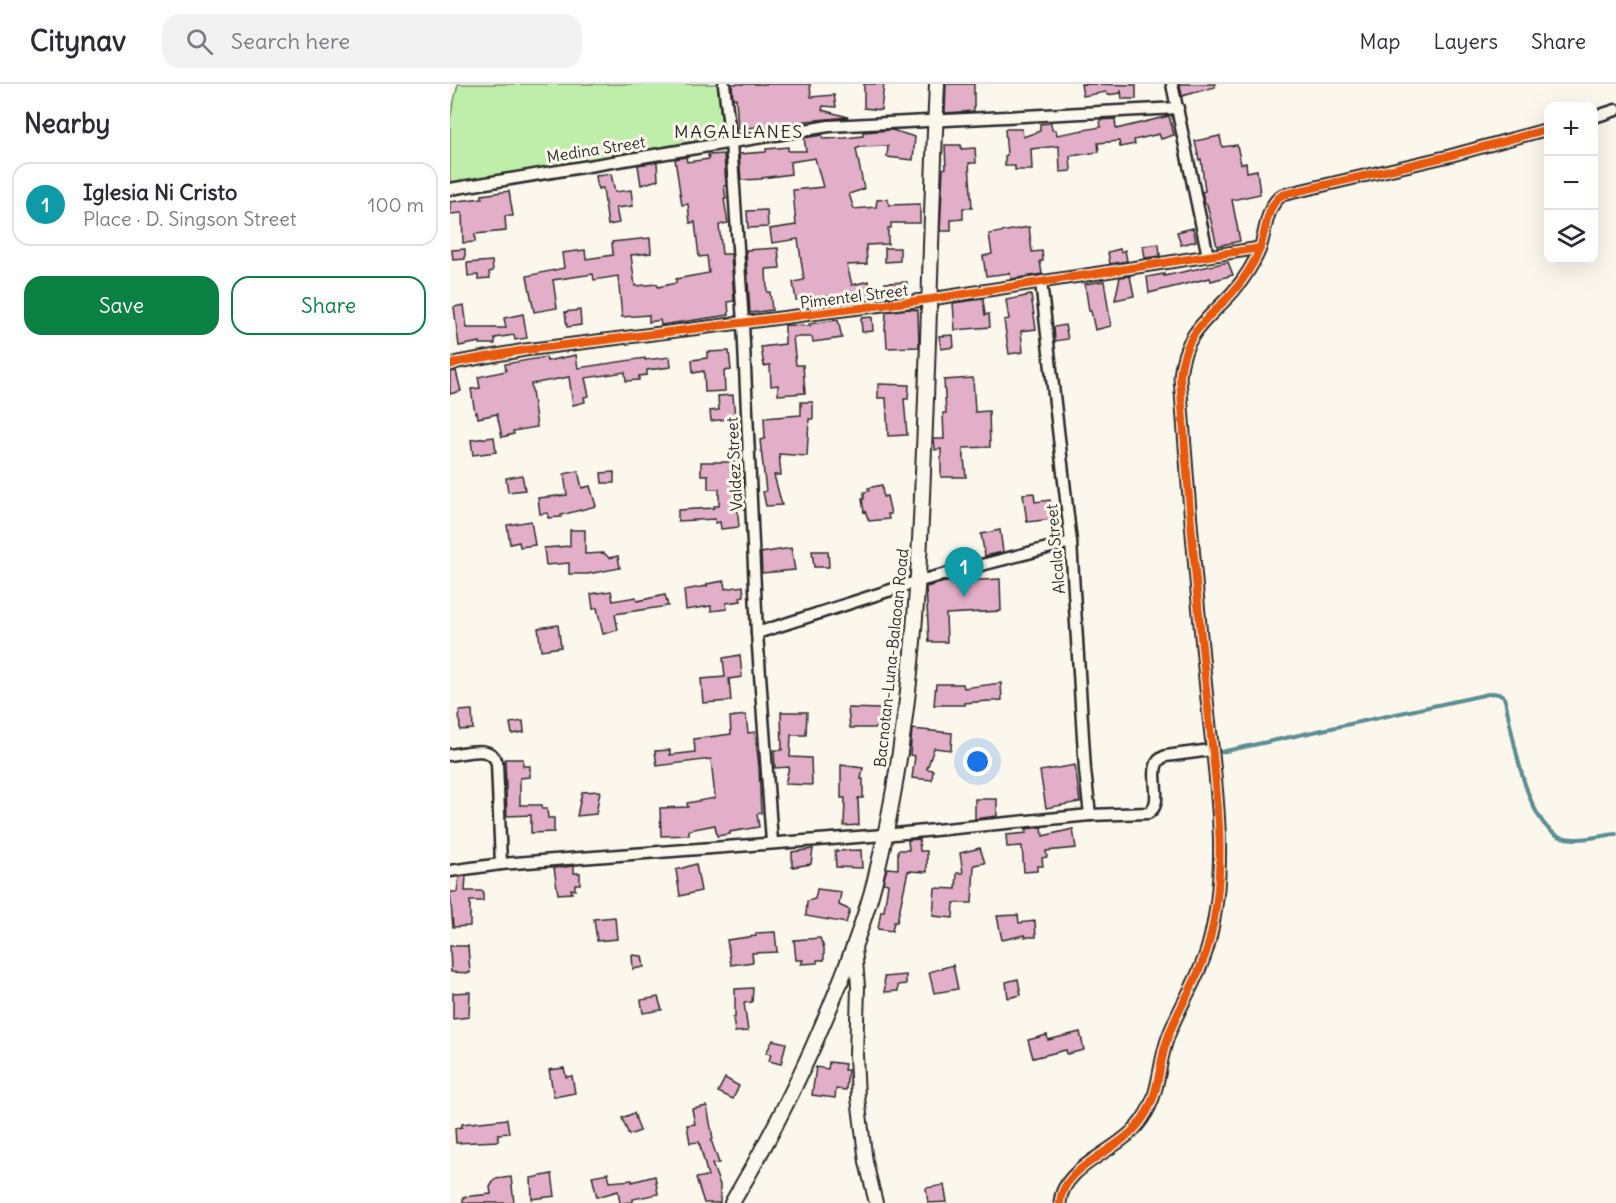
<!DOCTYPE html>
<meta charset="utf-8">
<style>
body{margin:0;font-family:Delius,sans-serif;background:#f2f2f3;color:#2b2b33}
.controls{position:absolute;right:18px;top:18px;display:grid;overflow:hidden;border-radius:12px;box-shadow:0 6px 24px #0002}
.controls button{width:54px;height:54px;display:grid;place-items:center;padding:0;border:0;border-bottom:2px solid #e1e1e2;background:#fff;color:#2b2b33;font:30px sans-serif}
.you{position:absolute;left:528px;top:678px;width:21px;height:21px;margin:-15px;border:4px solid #fff;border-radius:50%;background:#1a73e8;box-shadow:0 0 0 9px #1a73e833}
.badge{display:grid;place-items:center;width:39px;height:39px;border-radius:50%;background:#0b8043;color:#fff;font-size:20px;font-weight:700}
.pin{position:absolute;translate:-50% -50px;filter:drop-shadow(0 2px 3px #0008)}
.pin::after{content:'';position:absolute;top:32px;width:21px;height:18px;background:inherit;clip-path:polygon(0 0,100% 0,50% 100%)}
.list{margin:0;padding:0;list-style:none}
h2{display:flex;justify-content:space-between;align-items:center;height:78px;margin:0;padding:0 24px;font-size:26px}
h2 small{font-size:20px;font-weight:400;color:#7c7c81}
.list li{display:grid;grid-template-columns:39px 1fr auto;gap:18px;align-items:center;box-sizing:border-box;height:84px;margin:0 12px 12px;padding:0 12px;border:2px solid #e1e1e2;border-radius:18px}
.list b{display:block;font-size:22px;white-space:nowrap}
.list p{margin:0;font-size:20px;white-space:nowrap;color:#7c7c81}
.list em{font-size:20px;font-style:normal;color:#7c7c81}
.actions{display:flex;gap:12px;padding:18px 24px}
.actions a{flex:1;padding:14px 0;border:2px solid #0b8043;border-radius:18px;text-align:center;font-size:21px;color:#0b8043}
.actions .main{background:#0b8043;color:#fff}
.icon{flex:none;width:33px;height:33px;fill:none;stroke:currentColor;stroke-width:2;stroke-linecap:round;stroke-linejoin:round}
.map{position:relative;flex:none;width:1166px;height:1119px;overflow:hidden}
header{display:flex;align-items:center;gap:36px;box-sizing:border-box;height:84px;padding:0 30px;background:#fff;border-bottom:2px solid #e1e1e2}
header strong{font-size:28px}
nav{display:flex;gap:33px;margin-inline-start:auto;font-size:21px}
.search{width:420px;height:54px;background:#f2f2f3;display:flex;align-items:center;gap:15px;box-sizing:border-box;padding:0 21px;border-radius:18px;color:#7c7c81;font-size:22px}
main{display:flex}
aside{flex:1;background:#fff}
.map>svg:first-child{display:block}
.green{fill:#bfeeab;stroke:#758c6b;stroke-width:1.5}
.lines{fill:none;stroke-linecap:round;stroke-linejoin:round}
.stream{stroke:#5c8d92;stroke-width:4}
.building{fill:#e3aec7;stroke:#2b2b2b;stroke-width:1.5}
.minor-casing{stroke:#2b2b2b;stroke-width:15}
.tertiary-casing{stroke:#2b2b2b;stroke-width:16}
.secondary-casing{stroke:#2b2b2b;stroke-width:18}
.minor{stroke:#fbf7ec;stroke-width:10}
.tertiary{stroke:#fbf7ec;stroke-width:12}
.secondary{stroke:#fbf7ec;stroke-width:14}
.cycleway-casing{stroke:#fbf7ec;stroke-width:11}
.cycleway{stroke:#e8590c;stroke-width:8}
.labels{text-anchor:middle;stroke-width:6;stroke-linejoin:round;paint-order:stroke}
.street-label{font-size:16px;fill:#2b2b2b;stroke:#fbf7ec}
.neighbourhood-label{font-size:18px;letter-spacing:1.5px;fill:#2b2b2b;stroke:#fbf7ec}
</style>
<header>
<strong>Citynav</strong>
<div class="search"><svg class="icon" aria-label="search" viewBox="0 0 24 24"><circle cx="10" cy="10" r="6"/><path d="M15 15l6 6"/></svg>Search here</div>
<nav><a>Map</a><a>Layers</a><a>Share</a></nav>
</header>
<main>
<aside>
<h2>Nearby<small></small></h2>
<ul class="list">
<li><span class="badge" style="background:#0f9aa8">1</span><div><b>Iglesia Ni Cristo</b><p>Place · D. Singson Street</p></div><em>100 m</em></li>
</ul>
<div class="actions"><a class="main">Save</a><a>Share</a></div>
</aside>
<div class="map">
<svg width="1166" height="1119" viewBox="0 0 1166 1119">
<rect width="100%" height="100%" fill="#fbf7ec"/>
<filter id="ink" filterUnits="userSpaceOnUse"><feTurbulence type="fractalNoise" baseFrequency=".0167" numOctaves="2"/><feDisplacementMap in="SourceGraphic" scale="12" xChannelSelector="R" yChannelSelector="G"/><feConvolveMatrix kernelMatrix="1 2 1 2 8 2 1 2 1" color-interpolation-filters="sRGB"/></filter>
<g filter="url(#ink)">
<path class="green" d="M8,0H267L273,52L0,100V34Z"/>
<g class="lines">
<path class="stream" d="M771,668L1043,609L1053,611L1055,616C1063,649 1075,741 1111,753C1128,758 1149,752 1166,750"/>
</g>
<g class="building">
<path d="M282,0H360L361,13L384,11L386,23L373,22L372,26L398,33L326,40V43L314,45V42L288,45L286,14L283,15Z"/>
<path d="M414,0H434L431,26L414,24Z"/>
<path d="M496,0H524V27L495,29Z"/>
<path d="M631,0L686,1V15H672L671,6V9L657,11L656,8L633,12Z"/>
<path d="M730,0H765V3L732,12Z"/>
<path d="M719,32L724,51L711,55L709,50L684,56L685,60L670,63L669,57L648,59L649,68L620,72L621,87L610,88L609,62L581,65L582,86H565V82H555V72L557,71L555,45H572L573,53L590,47V40L601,39L602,46H606L607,51L651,43L650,36L665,35L666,45Z"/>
<path d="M442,46L465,53L463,76L437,73L438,62L410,63L406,65L414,105L399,110L404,125L426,123L427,116L438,115L439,121L470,120V139H441V144H438V160L416,161L417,180L397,181L402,201L419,197L420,215L400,216L398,210L346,216L343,198L354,196L348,155L322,159L320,145L346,141L343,106L373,103L365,74L340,78L341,90L312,94V95L291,96L289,70L316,68V65L338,63V67H356L354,54L372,51L373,55L395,54L413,52V48Z"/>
<path d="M770,52L772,63L787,61L791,80L796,79L797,88L807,86L810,110L782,116L790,157L767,162L757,120H755L752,108L755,107L751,75L749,76L745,57Z"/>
<path d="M495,61H511V65L525,64L526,79H519L522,124H513V135L501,136V147H490L493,85L496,84Z"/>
<path d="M274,70L276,102H274L276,115H274L278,139L269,141L272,170H281L284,217L278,218L279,231L211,241L210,236L199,238V231L172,233L168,192L144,196L143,190L103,196L107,224L84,228L77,192L114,184L112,169L135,166L136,175L163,171L162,158L200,154L201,169L181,171L185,202L207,200L208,203L226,199V195L259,189L257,172L249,173L245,138L240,139L238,120L232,121L225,75L236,73L237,78L259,75L258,71Z"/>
<path d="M207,78L208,96L191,101L188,81Z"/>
<path d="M161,90L165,108L181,106L183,122L166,124L169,139L158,141L153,104L148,105L146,92Z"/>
<path d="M59,107L63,132H55L56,147L25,150V158L13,159L12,129L0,130V118L32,114V111Z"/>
<path d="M317,126L318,143L298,144L297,127Z"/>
<path d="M579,143L582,168L592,167L593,177H590L592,190L561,195L560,189L536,192L533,172L542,170L539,150Z"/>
<path d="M743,144L746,157L731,161L727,148Z"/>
<path d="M709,160L710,172L695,174L693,162Z"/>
<path d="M328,164L330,184L316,185L317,208H320L322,226L300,229L296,166Z"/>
<path d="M435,164H450V177L435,178Z"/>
<path d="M15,165V175L3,176L2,166Z"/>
<path d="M670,165L671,168L675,166L677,177L660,180L658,168Z"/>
<path d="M42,177L43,187L39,188L40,194L28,195V191L18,192L17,179Z"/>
<path d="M778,178L783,191L761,197L760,194L699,209L697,193L714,190V192Z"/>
<path d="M680,192L684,212L665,216L670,193Z"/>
<path d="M654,197L661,242L645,246L641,227H639L635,200Z"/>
<path d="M457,198V210L435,213V199Z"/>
<path d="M581,211L586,245L571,247L573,268L559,270L554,236L559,235L556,216Z"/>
<path d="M533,215L535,231L539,230L540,243L505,246L503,219Z"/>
<path d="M14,221L17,244H56L54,234L73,230L77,254L65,256L64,251L45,254V260H30V258L9,262L4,223Z"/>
<path d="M458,225L468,226L469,263L437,264L436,246H435L436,228Z"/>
<path d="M130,226L131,241L117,243L115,228Z"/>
<path d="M422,233L423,247L412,248L411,234Z"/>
<path d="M388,236L392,254L363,258L362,253H343L346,281H353L355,309L328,311V301L321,302L320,281L314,282L311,263L335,260V241L360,242L359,240Z"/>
<path d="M615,241L618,255L605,257L604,243Z"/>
<path d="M503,251L504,263L491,265L489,252Z"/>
<path d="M279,267L281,286L274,287L275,307L255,308L254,287L243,289L242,276L257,274V268Z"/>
<path d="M126,271L128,284L195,274V276L220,273L221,283L197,286V291L189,292V296L176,297L175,288L135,294L139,312L134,313L135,318L123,321L119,293L81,300L87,343L63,347L64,350L52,353L47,330L28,334L27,328L25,329L21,305L30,304L28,293L56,287L55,280L96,273L97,277Z"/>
<path d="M6,287L11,307L0,310V288Z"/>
<path d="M523,294L525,328L539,327L540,363L513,364L516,393H491V365L485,366L484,355H494L493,329H496L494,296Z"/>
<path d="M428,300L459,301L458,315H454L457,351L438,352L436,314H428Z"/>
<path d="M283,311L285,334L261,337L260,327L269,326L268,312Z"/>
<path d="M351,318H363V335H359L357,372L329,370L331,391H324L332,421L316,422L313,408L316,407L310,356L315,355L314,334L351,331Z"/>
<path d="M44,353L46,368L23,371L21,356Z"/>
<path d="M251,378H284V420H287L289,443L271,445L270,438L265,439V435L228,437V426L264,424V422H269V405H258V391H251Z"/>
<path d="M128,387L132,404L140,402L146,422L111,431V433L98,434V429L90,430L88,414L117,411L114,390Z"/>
<path d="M164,388V399H152L151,389Z"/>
<path d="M72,391L75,406L58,408L56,394Z"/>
<path d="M432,401L433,413L437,412L441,430H438L439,435L419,437L415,427L414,428L412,415H414V408L419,407L418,404Z"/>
<path d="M584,409L585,418L600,416L603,435L577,438L573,410Z"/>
<path d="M81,437L85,461L70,463L69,458L60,460L57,441Z"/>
<path d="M120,446H135V470L154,469L159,474L168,472L170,484L138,490H119V479L96,481L94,464L120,462Z"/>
<path d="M550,446L553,468L535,472L531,450Z"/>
<path d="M341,464L345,486L312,489L311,469Z"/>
<path d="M362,467H378L379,483H364Z"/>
<path d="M550,495L551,527L496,530L497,558H479L476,503L495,498Z"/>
<path d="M274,497L275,505L293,502L294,512L290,513L291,517L276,519L277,525L261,527V522L236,526L234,506L257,502V500Z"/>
<path d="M161,507L163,517L186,513L187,517L215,511L218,522L165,530L168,546L153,550L147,524L143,525L141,510Z"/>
<path d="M108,541L111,563L91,566L88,544Z"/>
<path d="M290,571L292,593L279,595L281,617L253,619L251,595L275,593L273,574Z"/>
<path d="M551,599L552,616L514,619L515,621H484L486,600H513L514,604Z"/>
<path d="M398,624L430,625L431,644H400Z"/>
<path d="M22,626L23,645L10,646L9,627Z"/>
<path d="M331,628H357L356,651H341L340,673L361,674L362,701L335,700L339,683L325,684L324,666H332Z"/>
<path d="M296,631L298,649L305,648L309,683L311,729L307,730L309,743L280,748V750L267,752L265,741L239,746V751L211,752L210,724L238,723L237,719L265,714L261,675L207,682L205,667L220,666V671L245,668L244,655L281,650L280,633Z"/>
<path d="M73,637L74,648L62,650L60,639Z"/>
<path d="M462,645L502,649L501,666L484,664L477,685L483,686L482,696L462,694L465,672L460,671Z"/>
<path d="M55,675H73V682H80V693L70,694V721H92V725H97L98,734H104V748L81,749V731L57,732Z"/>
<path d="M391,681L413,684L411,695H413V714H408L409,741L394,742L395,714H391Z"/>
<path d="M625,681L630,718L596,724L590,687Z"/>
<path d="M150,707L146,730L127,732L132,708Z"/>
<path d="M525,715H547V732L525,735Z"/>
<path d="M592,743L593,752L623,745L626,764L596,767L597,773L592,774L593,782H587V787L574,788L572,762L557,763L556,751L577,749L576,745Z"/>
<path d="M469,755L470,767H477V788L458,787L447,838H444L442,847L428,845L431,827H434L438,800L433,799L437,784L448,785V766H459L458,756Z"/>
<path d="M530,764L535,779L524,781L522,819H504L503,834L483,832L485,804L506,805L507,789H513L510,769Z"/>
<path d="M363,765L361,780L342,783V768Z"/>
<path d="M411,766L412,784L386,783L385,767Z"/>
<path d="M246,780L251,807L230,812L226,786Z"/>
<path d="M124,782V789H130V800H125V806L121,805L122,809L108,810L104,784Z"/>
<path d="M16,792L15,807H33V817H20V842L3,843L0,808H7L9,793Z"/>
<path d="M367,805L391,808L389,821L400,826L396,839L356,832L357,817L365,815Z"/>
<path d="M568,831L569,839L585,837L586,853H575V851L552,856L547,832Z"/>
<path d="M165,833L167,855L147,857L144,835Z"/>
<path d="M325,848L327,868L302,869L303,878L281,881L277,856L306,852V849Z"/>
<path d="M370,854L374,864V876H367V879L351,880L353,876H346L344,856Z"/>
<path d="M0,862H18L20,889L1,888Z"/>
<path d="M182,871L192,872L194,883L183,885Z"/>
<path d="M503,881L508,905L484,909L479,888Z"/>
<path d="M456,891V900L448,901V907L435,908L434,893Z"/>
<path d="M568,895L571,911L558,914L556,898Z"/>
<path d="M303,904L302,918L294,919L298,947L285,948L283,934H285V905Z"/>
<path d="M20,908L19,933L3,935V909Z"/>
<path d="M208,913L212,926L193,929L191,916Z"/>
<path d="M630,948L634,966L617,970L616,966L583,974L578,956L597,951L598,956Z"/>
<path d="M323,956L336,959L331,980L319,977L321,970L316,969Z"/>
<path d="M379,978L395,980L394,986H398L396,1006L386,1005L385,1014L362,1011L366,983L378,985Z"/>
<path d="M114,984L116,993L122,992L125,1009L104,1013L99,986Z"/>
<path d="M275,994L289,1002L283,1015L268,1008Z"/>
<path d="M257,1022L263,1055L261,1056L269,1079L262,1080L270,1101V1119H254L246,1094L258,1092L249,1058L240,1059L237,1041L245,1040L242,1025Z"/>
<path d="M184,1029L190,1047L179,1051L172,1034Z"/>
<path d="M57,1035L59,1049L48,1050V1057L6,1059L5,1044L12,1043V1040Z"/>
<path d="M158,1089L160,1098L182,1096V1098L205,1092L208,1110L183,1115V1118L170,1119L168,1107L147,1113L142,1092Z"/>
<path d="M102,1090L105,1112L82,1115L81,1094Z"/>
<path d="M61,1093L64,1119H13V1113L41,1110L40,1103L45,1095Z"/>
<path d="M494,1101L497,1118L478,1119L476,1104Z"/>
</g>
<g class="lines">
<g class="minor-casing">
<g id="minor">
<path d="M274,0L281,58L293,239L307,549L322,758"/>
<path d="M722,0L758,172"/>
<path d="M1144,33L1166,26"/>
<path d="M0,105L379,42L728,24"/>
<path d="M591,198L621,458L635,686L640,731"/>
<path d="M0,281L8,278L75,266L481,215L810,164"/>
<path d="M307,549L469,497L621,458"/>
<path d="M0,671C16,669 41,660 47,679L51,780"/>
<path d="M0,787L51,780L434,751L640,731L698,729C718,719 692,679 716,672L761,666"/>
<path d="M610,1119C612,1083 666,1068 687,1042C712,1012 706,986 718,953C729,922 749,895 758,862C781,779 764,689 756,605C746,501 737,397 730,293C735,236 773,230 799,186C803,179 809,170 811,161C816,145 817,121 832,111L999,72L1098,45"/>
</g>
</g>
<g class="tertiary-casing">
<path id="tertiary" d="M405,862L408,903L406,971L408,1014L416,1078L426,1119"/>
</g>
<g class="secondary-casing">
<path id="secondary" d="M282,1119C322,1052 356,983 385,911C400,874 415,836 425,796C458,663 468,525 473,388C479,259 481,129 487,0"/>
</g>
<use href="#minor" class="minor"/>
<use href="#tertiary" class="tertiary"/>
<use href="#secondary" class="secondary"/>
<g class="cycleway-casing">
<g id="cycleway">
<path d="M0,281L8,278L75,266L481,215L810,164"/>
<path d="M610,1119C612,1083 666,1068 687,1042C712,1012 706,986 718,953C729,922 749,895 758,862C781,779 764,689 756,605C746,501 737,397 730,293C735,236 773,230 799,186C803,179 809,170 811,161C816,145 817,121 832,111L999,72L1098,45"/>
</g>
</g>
<use href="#cycleway" class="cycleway"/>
</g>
</g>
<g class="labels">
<g class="street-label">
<text transform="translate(146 65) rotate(-9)" y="6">Medina Street</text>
<text transform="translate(404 212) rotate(-7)" y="6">Pimentel Street</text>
<text transform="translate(284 380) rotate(-93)" y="6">Valdez Street</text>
<text transform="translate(605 465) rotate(-95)" y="6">Alcala Street</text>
<text transform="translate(441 574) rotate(-84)" y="6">Bacnotan-Luna-Balaoan Road</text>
</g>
<g class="neighbourhood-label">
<text x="289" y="54">MAGALLANES</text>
</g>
</g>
</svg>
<div class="controls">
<button>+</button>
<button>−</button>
<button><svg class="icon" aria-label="layers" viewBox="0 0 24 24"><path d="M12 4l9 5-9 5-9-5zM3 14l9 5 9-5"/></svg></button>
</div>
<div class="you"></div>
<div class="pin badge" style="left:514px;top:513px;background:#0f9aa8">1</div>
</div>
</main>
